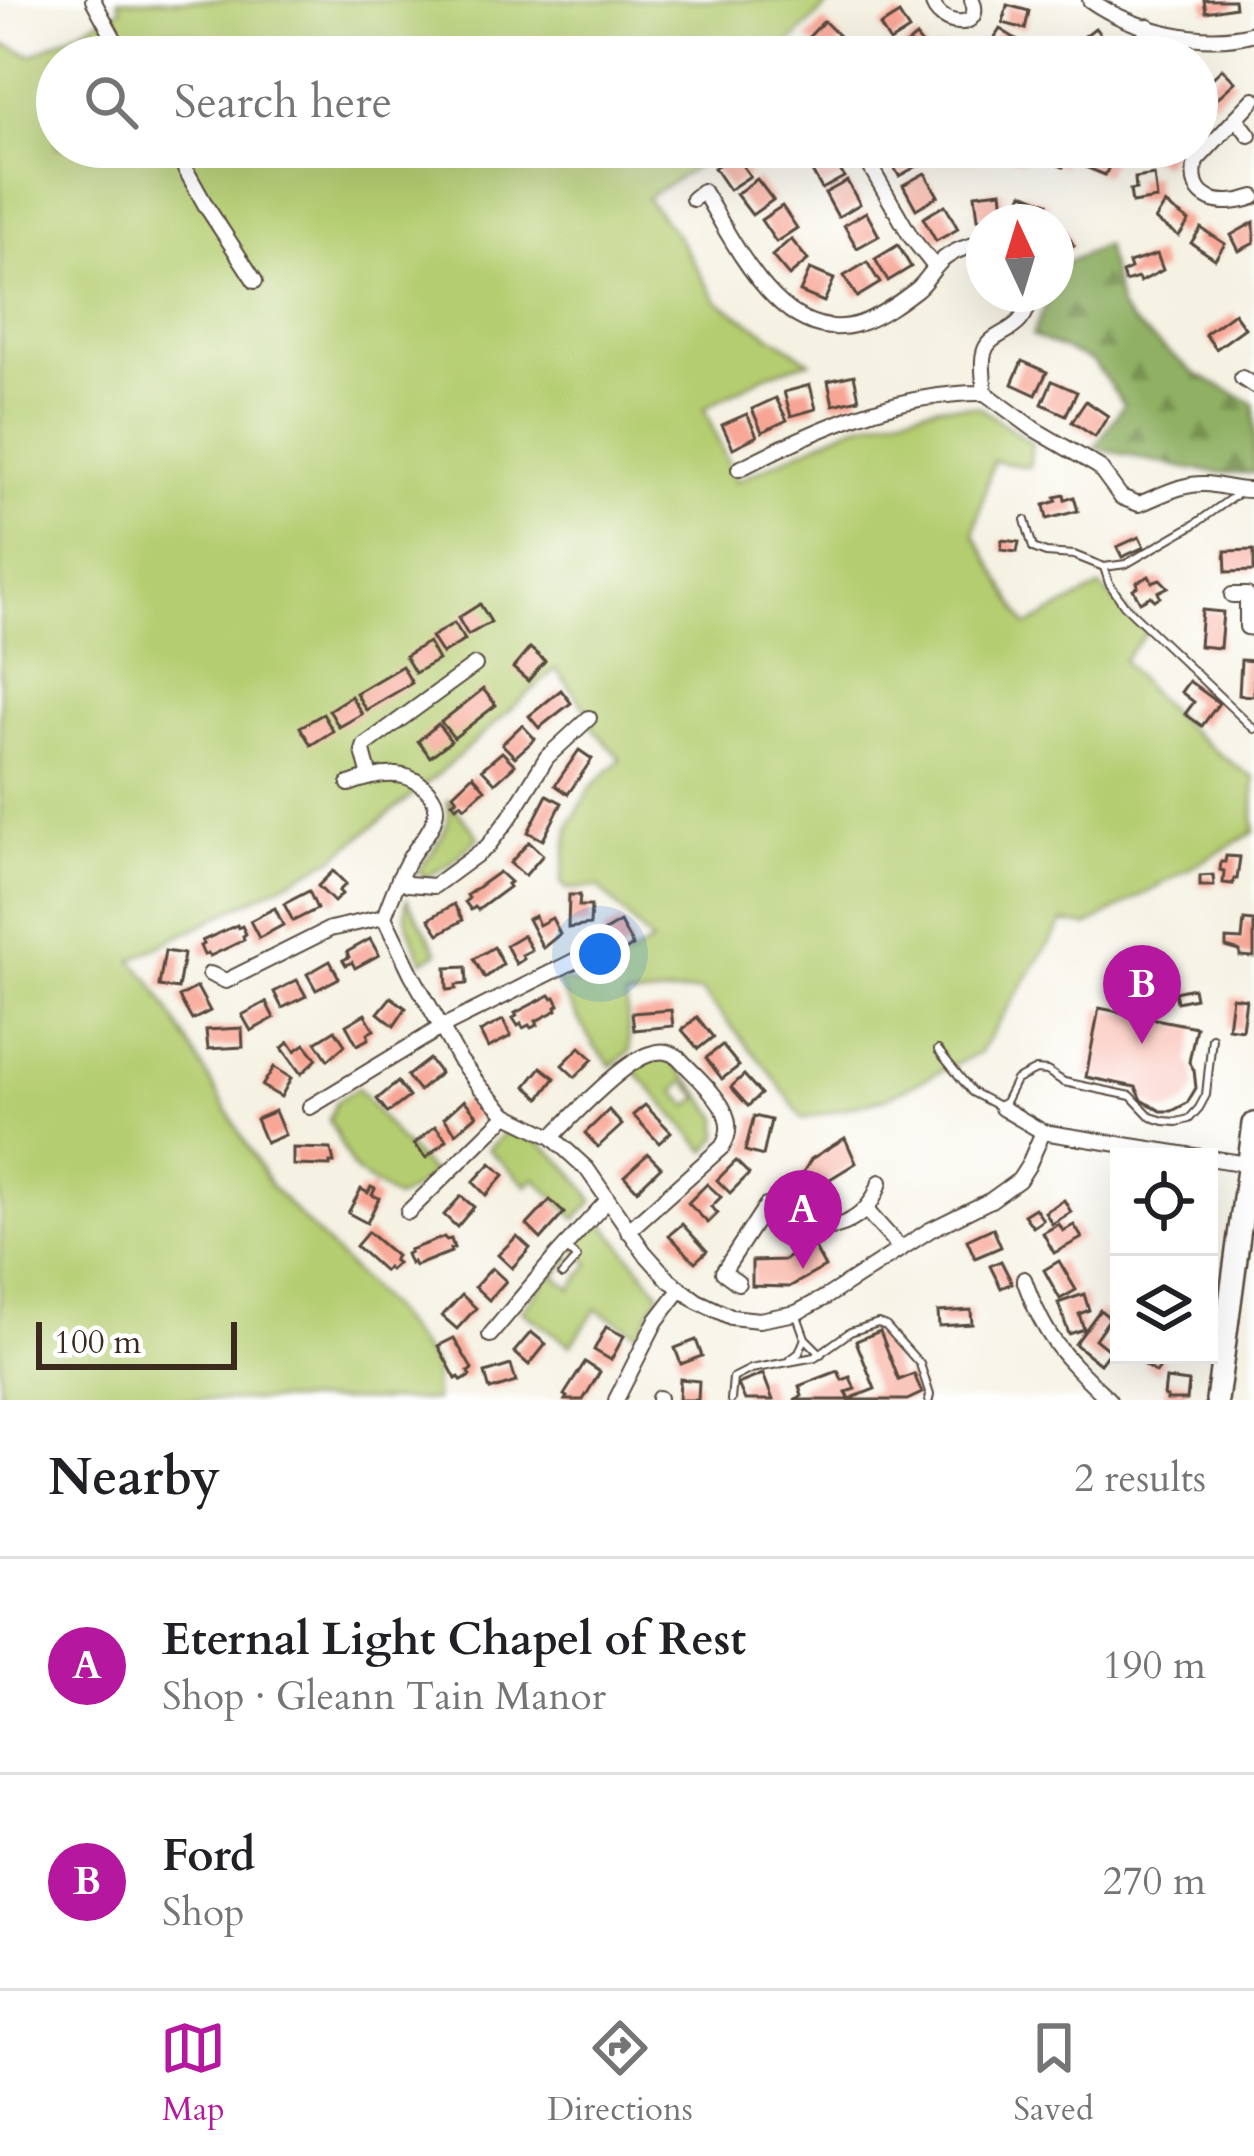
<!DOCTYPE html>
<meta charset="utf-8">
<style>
body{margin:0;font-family:Cardo,serif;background:#f2f2f2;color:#202124}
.controls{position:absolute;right:36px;bottom:36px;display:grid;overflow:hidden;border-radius:0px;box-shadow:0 12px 48px #0002}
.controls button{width:108px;height:108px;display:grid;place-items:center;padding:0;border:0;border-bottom:3px solid #e0e0e0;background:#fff;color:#202124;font:60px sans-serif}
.compass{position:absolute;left:966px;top:204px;width:108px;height:108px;border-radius:50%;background:#fff;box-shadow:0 12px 48px #0002;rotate:356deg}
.scale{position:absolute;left:36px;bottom:30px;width:201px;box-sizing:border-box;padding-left:12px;border:6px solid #3b2a1e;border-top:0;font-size:33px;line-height:42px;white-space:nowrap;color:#3b2a1e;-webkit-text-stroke:9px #fff;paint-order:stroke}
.you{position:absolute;left:600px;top:954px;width:42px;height:42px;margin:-30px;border:9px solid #fff;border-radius:50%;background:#1a73e8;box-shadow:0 0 0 18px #1a73e833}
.badge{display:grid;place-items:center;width:78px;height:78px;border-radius:50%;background:#b5179e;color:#fff;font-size:39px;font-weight:700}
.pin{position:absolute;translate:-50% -99px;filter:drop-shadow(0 3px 6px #0008)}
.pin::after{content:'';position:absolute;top:63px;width:42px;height:36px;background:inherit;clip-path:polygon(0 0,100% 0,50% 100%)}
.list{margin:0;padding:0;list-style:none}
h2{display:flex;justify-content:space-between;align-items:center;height:156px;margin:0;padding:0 48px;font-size:51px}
h2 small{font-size:39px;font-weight:400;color:#757577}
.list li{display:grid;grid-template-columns:78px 1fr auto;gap:36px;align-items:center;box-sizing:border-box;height:216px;padding:0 48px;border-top:3px solid #e0e0e0}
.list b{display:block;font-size:45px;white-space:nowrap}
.list p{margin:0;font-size:39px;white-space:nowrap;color:#757577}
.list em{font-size:39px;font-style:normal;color:#757577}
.icon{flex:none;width:66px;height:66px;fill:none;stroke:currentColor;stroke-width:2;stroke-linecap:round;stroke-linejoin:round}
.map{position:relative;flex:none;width:1254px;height:1400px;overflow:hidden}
.search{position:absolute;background:#fff;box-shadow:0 12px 48px #0002;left:36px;right:36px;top:36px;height:132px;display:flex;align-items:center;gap:30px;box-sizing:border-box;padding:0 42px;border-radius:66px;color:#757577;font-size:45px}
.sheet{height:588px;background:#fff}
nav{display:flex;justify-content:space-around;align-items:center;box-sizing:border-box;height:168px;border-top:3px solid #e0e0e0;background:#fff;font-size:33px;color:#757577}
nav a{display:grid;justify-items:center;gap:6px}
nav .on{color:#b5179e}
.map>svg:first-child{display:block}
.grass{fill:#b5cd71;stroke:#787c48;stroke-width:3}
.forest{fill:url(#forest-firs);stroke:#666d40;stroke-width:3}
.building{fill:#f7a594}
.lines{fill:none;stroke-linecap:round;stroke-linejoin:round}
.lane-casing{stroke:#57483c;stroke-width:10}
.street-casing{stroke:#57483c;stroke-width:18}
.primary-casing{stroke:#57483c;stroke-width:26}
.lane{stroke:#fff;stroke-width:6}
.street{stroke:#fff;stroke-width:14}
.primary{stroke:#fff;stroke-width:21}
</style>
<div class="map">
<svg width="1254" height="1400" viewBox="0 0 1254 1400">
<defs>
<pattern id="forest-firs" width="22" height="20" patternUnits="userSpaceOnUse" patternTransform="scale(3)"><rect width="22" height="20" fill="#90b063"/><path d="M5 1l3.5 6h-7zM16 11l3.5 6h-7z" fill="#778f51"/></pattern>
</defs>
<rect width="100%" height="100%" fill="#fff"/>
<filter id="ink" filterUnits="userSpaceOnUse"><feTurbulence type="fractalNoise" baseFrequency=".00833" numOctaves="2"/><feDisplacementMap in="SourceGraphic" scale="24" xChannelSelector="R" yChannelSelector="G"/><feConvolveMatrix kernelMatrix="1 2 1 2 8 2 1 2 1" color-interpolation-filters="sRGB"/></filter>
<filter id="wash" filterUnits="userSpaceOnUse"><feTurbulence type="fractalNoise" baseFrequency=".004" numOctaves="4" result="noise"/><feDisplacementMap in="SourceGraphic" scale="48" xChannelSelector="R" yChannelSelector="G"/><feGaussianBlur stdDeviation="2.7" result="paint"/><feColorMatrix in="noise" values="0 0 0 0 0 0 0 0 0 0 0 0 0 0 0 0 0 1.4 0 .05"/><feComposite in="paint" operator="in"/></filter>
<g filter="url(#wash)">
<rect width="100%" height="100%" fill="#f5f2e3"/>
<g class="grass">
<path d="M118,0H833L786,47L793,57H57V147H728L646,198L676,234L717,301L810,361L766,375L704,409L736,481L854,426L939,405L979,407L1032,443L1029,467L993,461L974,534L1027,626L1100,587L1147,632L1123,660C1159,707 1204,746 1254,778V832L1087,926L1063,922L979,1053L885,1098L803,1119L770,1072L701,991L626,998L630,1051L612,1066L594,1046L556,981L578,983L588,981L652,943L599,887L567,889L561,883L570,824L591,787L621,759L592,727L591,716L556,669L436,776L334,858L132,960L151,981L182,1032L270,1185L392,1312L434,1365L435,1400H0V43L32,55L121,9Z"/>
<path d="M447,799L479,837L447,866L425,877L418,872C433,849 455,828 447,799Z"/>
<path d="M407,899L438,952L423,961C415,942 401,920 407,899Z"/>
<path d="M652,1057L669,1059L688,1079L675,1091L689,1106L700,1099L688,1084L691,1082L719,1118V1137L706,1151L633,1069Z"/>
<path d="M358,1088L396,1136L432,1173L414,1189L396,1199L354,1170L329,1120L336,1102Z"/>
<path d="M507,1131C540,1135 578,1173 593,1201L576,1219L535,1178L527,1186L488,1149Z"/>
<path d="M600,1219L660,1292L639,1334L596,1309L571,1345L522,1311L567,1253L572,1257L555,1276L571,1289L590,1264L573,1247Z"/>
</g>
<path class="forest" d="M1105,245L1120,308L1132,323L1194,373L1254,404V473C1201,476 1147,459 1095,448L1124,404L1093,362L1032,335L1051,294H1056V283L1065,263Z"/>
<g id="blocks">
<g class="building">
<path d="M1204,0H1234L1235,7L1206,12Z"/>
<path d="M1007,5L1029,11L1025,29L1003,23Z"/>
<path d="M899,14L909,30L890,42L880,26Z"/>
<path d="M824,21L843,40L827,57L807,39Z"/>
<path d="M1095,28L1107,43L1088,57H1081L1072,46Z"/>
<path d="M1000,29L1019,41L1009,57L990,45Z"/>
<path d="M916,37L928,52L922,57H903L899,51Z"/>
<path d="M939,48L957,52L956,57H937Z"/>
<path d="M1222,69L1235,82L1213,102L1201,89Z"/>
<path d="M793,147H822L800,159Z"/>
<path d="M897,147H911L921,164L899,176L886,153Z"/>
<path d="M997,147H1029L1022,162L995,151Z"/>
<path d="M1040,147H1063L1071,150L1063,167L1037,155Z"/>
<path d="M1086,147L1113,159L1105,175L1078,164Z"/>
<path d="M1153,147H1174L1163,165L1148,156Z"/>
<path d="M831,153L844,177L822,189L809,166Z"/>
<path d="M734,154L750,176L729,190L714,168Z"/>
<path d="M925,173L938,196L916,209L903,185Z"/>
<path d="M1154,175L1157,199L1132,203L1130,190L1136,189L1135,178Z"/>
<path d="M757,179L773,200L752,215L736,194Z"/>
<path d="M847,181L860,204L838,217L825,193Z"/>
<path d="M1002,191L1005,216L978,219L975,194Z"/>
<path d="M1023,193L1048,203L1040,222H1027L1013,217Z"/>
<path d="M1165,204L1189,221L1179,236L1155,220Z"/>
<path d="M945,205L958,229L936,241L923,218Z"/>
<path d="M782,206L797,228L776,242L761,220Z"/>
<path d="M866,212L879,236L857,248L844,225Z"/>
<path d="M1254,222V243L1239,251L1231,235Z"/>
<path d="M1061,223L1074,246L1056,256V225Z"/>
<path d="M1201,228L1225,244L1215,259L1191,243Z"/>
<path d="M791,239L808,260L789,276L772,256Z"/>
<path d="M898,245L911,267L888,281L875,259Z"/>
<path d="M1157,254L1163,270L1140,282L1138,278L1125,282L1122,273L1131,269L1129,263Z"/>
<path d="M867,262L880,283L857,297L844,276Z"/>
<path d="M810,269L834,279L824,302L800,292Z"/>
<path d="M1234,313L1245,328L1216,349L1205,334Z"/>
<path d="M1022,361L1047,372L1036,395L1012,384Z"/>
<path d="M854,375L859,399L833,405L828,381Z"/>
<path d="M1052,381L1077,392L1066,415L1042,404Z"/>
<path d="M810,385L816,409L791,416L784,392Z"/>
<path d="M776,398L787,420L762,432L752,409Z"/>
<path d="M1086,401L1108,416L1095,437L1072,422Z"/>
<path d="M747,414L757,436L733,448L722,425Z"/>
<path d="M1064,495L1065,500L1074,497L1078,511L1047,519L1044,505L1057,501L1055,497Z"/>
<path d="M1139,537L1144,547L1122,557L1117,547Z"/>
<path d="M1002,540L1019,542L1017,552L1001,550Z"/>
<path d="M1254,550V571L1226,572L1225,551Z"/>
<path d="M1149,576L1152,582L1160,579L1168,587L1158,592L1160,597L1154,600L1151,596L1140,602L1133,589L1138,586L1137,582Z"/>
<path d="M480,604L491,622L468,635L458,618Z"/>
<path d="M1202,610L1223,612L1220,648L1199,646Z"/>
<path d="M454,623L465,640L442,654L431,637Z"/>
<path d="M428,642L438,660L415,673L405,656Z"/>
<path d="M530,648L545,661L528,681L513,668Z"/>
<path d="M1241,660L1254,661V696L1239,695Z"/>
<path d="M402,666L412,683L366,710L356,693Z"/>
<path d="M1189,681L1219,703L1202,726L1185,714L1194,702L1181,692Z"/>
<path d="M483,689L496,705L454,738L441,722Z"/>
<path d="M561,690L571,703L539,728L529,716Z"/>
<path d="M351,696L362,714L339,727L329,710Z"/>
<path d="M323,714L333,731L311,745L300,727Z"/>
<path d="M438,724L451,741L430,757L418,741Z"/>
<path d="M522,725L535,739L515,757L502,744Z"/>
<path d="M579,750L592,759L568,794L555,785Z"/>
<path d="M502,752L515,765L495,783L482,769Z"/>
<path d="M473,775L485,789L465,807L461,803L456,807L452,802L457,799L453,794Z"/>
<path d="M547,795L562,803L543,840L528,832Z"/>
<path d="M529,842L543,855L525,876L510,863Z"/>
<path d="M1226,856L1240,857L1237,879H1234L1233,884L1223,883L1224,871L1220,870L1221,862H1225Z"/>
<path d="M333,871L346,884L339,891L342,894L334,902L318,886Z"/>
<path d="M499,872L510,882L507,884L509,887L478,910L475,907L471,910L465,902L469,898L467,895Z"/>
<path d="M1213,875L1214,886H1200V876Z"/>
<path d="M309,891L317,909L293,921L284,904Z"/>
<path d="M569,895H580L579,906H591L590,925L568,928Z"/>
<path d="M454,904L463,920L439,934L429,919Z"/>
<path d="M275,908L283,925L259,938L250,921Z"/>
<path d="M535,916L539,925L552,918L560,934L543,948L528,919Z"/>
<path d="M1244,920L1254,921V957L1240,956V951L1226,947V939L1242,940Z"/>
<path d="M620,922L633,946L616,955L603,932Z"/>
<path d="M237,925L238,928L242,926L246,934L243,936L244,940L210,956L208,953L204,955L200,946L204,944L202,941Z"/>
<path d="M523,935L532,950L522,955L524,959L516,964L506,945Z"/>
<path d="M370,939L379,955L355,968L352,962L346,965L343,960L349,957L347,952Z"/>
<path d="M494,947L503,964L485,978L474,959Z"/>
<path d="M165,951L184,954L178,989L159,986Z"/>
<path d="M330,961L339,978L316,990L307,974Z"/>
<path d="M466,967L467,984L456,985V989L447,990L446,968Z"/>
<path d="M297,980L306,996L282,1008L274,992Z"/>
<path d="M197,987L210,1011L192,1020L179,997Z"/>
<path d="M1193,988L1195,998L1177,1002L1175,992Z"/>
<path d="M550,995L552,998L555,997L559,1005L556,1007L557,1010L536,1021L538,1025L531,1028L529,1025L523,1028L521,1024L518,1026L513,1018L517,1016L515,1013Z"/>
<path d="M391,997L406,1008L394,1026L378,1013Z"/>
<path d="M1232,997L1246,999L1242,1030L1228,1028Z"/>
<path d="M266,1002L274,1018L251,1031L242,1015Z"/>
<path d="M1099,1008L1196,1027L1189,1062L1194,1070L1196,1088L1187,1103L1172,1111H1161L1142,1100L1136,1087L1086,1077Z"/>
<path d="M671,1010L673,1026L634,1030L632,1013Z"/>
<path d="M365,1014L374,1030L368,1033V1039L357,1045L346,1025Z"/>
<path d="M697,1017L713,1037L698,1049L682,1030Z"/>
<path d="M503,1020L511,1036L488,1048L480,1032Z"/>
<path d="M242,1028L243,1047L208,1049L206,1030Z"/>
<path d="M335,1030L345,1045L328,1060L316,1042Z"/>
<path d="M289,1042L295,1051L305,1044L317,1059L301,1074L282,1048Z"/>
<path d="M722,1045L739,1066L722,1079L706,1058Z"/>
<path d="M580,1047L593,1059L575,1077L562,1065Z"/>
<path d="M429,1059L440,1073L419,1091L407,1076Z"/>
<path d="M274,1067L291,1078L281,1097L262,1086Z"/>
<path d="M541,1067L555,1078L540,1098L526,1086Z"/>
<path d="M744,1075L761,1094L748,1106L731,1087Z"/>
<path d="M398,1082L409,1097L388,1113L377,1099Z"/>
<path d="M464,1100L477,1115L456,1133L444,1118Z"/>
<path d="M645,1105L671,1132L659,1143L633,1115Z"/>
<path d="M609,1110L622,1125L598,1147L585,1133Z"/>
<path d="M275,1111L285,1135L266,1143L256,1119Z"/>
<path d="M754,1116L771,1120L763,1156L745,1151Z"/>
<path d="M435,1126L447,1140L426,1158L414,1144Z"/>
<path d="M845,1138L856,1163L830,1179L814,1206L791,1193L811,1159Z"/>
<path d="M293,1148L331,1149L334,1163H330V1166L293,1165Z"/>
<path d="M648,1154L661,1167L637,1190L624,1176Z"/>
<path d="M736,1161L749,1174L730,1193L717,1180Z"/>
<path d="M491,1163L504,1175L486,1195L473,1182Z"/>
<path d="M707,1184L721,1197L711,1207L718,1213L708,1223L688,1203Z"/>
<path d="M371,1187L375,1189L372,1195L379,1198L367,1223L348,1213L361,1189L368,1193Z"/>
<path d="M461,1196L474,1207L457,1227L444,1215Z"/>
<path d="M550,1200L564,1213L541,1239L527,1225Z"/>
<path d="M1064,1200L1071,1212L1052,1224L1045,1212Z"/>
<path d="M1035,1208L1043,1220L1033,1227L1024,1215Z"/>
<path d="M682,1224L707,1251L695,1262L669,1235Z"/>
<path d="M1059,1224L1063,1231L1074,1225L1082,1238L1054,1253L1043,1233Z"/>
<path d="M993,1228L1001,1247L975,1258L967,1240Z"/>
<path d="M368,1232L396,1256L393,1260L397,1263L390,1270L387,1267L384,1271L356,1246Z"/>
<path d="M517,1236L530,1248L512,1268L498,1255Z"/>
<path d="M444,1237L446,1240L451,1239L454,1248L450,1249L451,1252L415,1266L413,1262L410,1264L406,1254L410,1252L409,1250Z"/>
<path d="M812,1243L825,1267L789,1287L752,1286V1261L784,1260Z"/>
<path d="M1001,1261L1012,1283L1001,1288L990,1266Z"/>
<path d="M1059,1261L1076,1290L1060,1299L1044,1270Z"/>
<path d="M492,1268L506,1281L489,1300L475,1287Z"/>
<path d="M1084,1294L1089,1310L1079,1314L1084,1329L1069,1334L1058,1303Z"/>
<path d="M462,1295L476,1308L457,1329L442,1316Z"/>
<path d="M971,1310L972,1324L939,1326L938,1312Z"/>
<path d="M1100,1310L1110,1318L1095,1339L1110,1351L1100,1364L1075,1344Z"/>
<path d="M606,1327L624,1336L611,1360L594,1350Z"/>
<path d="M880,1331L899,1380L914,1374L922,1393L907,1400H794L802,1396L799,1386L838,1371L842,1380L850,1377L855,1389L846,1392L849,1399L875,1389L856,1341Z"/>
<path d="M531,1332L546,1344L529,1365L514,1352Z"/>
<path d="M454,1338L472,1369L468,1372L470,1376L462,1381L459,1377L456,1379L438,1346Z"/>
<path d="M696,1340L702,1356L681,1364L675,1348Z"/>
<path d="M1150,1355H1156L1165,1361L1156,1373L1144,1365Z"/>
<path d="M585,1362L600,1372L583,1400H565L567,1397L564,1395Z"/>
<path d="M511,1365L516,1382L490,1390L485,1373Z"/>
<path d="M763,1374L773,1400H745L738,1384Z"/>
<path d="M680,1379L699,1381L698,1400H679Z"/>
<path d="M1166,1379L1189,1382L1187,1400H1167V1397L1164,1396Z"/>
</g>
</g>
</g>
<g filter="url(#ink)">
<use href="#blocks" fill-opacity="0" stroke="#57483c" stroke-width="3"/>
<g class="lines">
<g class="lane-casing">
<g id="lane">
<path d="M1025,520L1033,548L1046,553L1074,555L1104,567L1126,564L1195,524L1240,492"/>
<path d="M1104,567L1109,583L1124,605L1254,729"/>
<path d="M938,1050L972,1092L1002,1108L1016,1080L1036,1070L1047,1071L1064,1082L1131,1096L1151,1117L1164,1121L1177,1122L1189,1119L1199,1108L1206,1095L1212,1038"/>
<path d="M562,1275L577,1258L567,1249"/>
<path d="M796,1313L805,1338L821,1354"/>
<path d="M791,1359L799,1353L805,1338"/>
<path d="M731,1400L733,1378L751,1369L815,1357L850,1332L878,1323L886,1326L920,1364L930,1395L929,1400"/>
</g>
</g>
<g class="street-casing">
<g id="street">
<path d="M93,0L124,57"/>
<path d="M932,0C937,28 985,31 972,0"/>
<path d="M1090,0C1133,30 1203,48 1254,33"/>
<path d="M1128,57L1142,45L1148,26"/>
<path d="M1254,99L1196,161C1186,203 1223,208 1254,197"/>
<path d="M1236,118L1249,135"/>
<path d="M173,147L206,206L255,281"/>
<path d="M859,147L911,237L935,267"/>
<path d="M693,199L703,191C735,244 783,350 861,323C881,316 900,302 917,289C925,282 928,276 935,268C946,253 966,246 984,243"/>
<path d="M1242,378L1254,386"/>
<path d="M985,393L1034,429L1099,467L1121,497L1139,504C1160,496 1182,483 1205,484C1222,485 1237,491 1254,490"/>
<path d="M739,469C816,429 897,392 985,393C984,381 981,364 984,353C990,328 1025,338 1031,294"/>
<path d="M1232,595H1247V627L1254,628"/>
<path d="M370,777L363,751L365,745L475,665"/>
<path d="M349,784C376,774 407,767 428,791C435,799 438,806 435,816C432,831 419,843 411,856C399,875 392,896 384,917L411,973L459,1059L481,1088L507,1115L552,1137L587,1169L644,1252L669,1280L697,1301L731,1317L759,1320L796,1313L826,1297L930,1230L991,1200L1019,1180L1028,1166L1043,1132"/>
<path d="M399,878L408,884L434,886L487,847L510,817L547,757L589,718"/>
<path d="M210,974L226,981L330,929L384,917"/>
<path d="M310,1107L442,1027L574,961"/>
<path d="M1002,1108L1043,1132L1200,1157"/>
<path d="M552,1137C572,1116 623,1062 650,1054C661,1050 668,1051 678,1057C699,1081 745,1113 722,1147L628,1231"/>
<path d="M1209,1158L1247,1164"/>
<path d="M866,1210L901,1249"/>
<path d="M408,1212L507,1115"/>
<path d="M1024,1279C1045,1340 1064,1356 1109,1400"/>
<path d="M738,1283L723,1272L766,1206C778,1213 789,1221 802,1225C838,1235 870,1217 880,1182"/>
<path d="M490,1335L558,1254L607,1201"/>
<path d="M616,1400L656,1321L680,1290"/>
<path d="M659,1400V1398"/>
</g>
</g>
<g class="primary-casing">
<path id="primary" d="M1217,1400L1254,1124"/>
</g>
<use href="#lane" class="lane"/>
<use href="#street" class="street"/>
<use href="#primary" class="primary"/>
</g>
</g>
</svg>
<div class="controls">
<button><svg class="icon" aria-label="locate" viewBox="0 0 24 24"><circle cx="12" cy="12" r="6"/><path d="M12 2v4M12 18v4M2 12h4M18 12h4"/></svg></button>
<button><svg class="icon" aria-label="layers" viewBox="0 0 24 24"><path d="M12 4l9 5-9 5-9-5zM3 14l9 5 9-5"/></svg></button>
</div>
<svg class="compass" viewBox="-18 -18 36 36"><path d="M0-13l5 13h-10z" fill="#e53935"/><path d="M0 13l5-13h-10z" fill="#757577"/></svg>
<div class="scale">100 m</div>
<div class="you"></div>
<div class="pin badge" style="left:803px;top:1269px">A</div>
<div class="pin badge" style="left:1142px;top:1044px">B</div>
<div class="search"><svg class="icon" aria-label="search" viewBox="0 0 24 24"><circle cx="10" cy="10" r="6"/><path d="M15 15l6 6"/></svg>Search here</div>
</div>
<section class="sheet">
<h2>Nearby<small>2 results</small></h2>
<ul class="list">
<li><span class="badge">A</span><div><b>Eternal Light Chapel of Rest</b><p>Shop · Gleann Tain Manor</p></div><em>190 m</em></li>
<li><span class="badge">B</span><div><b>Ford</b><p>Shop</p></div><em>270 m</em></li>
</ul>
</section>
<nav>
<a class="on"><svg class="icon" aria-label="map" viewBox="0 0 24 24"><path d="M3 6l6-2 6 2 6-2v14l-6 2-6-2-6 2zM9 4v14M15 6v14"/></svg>Map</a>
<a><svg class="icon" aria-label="directions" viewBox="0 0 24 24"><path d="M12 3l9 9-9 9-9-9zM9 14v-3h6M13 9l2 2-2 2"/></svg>Directions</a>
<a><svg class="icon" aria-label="saved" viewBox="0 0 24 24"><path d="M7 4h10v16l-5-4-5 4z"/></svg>Saved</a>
</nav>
